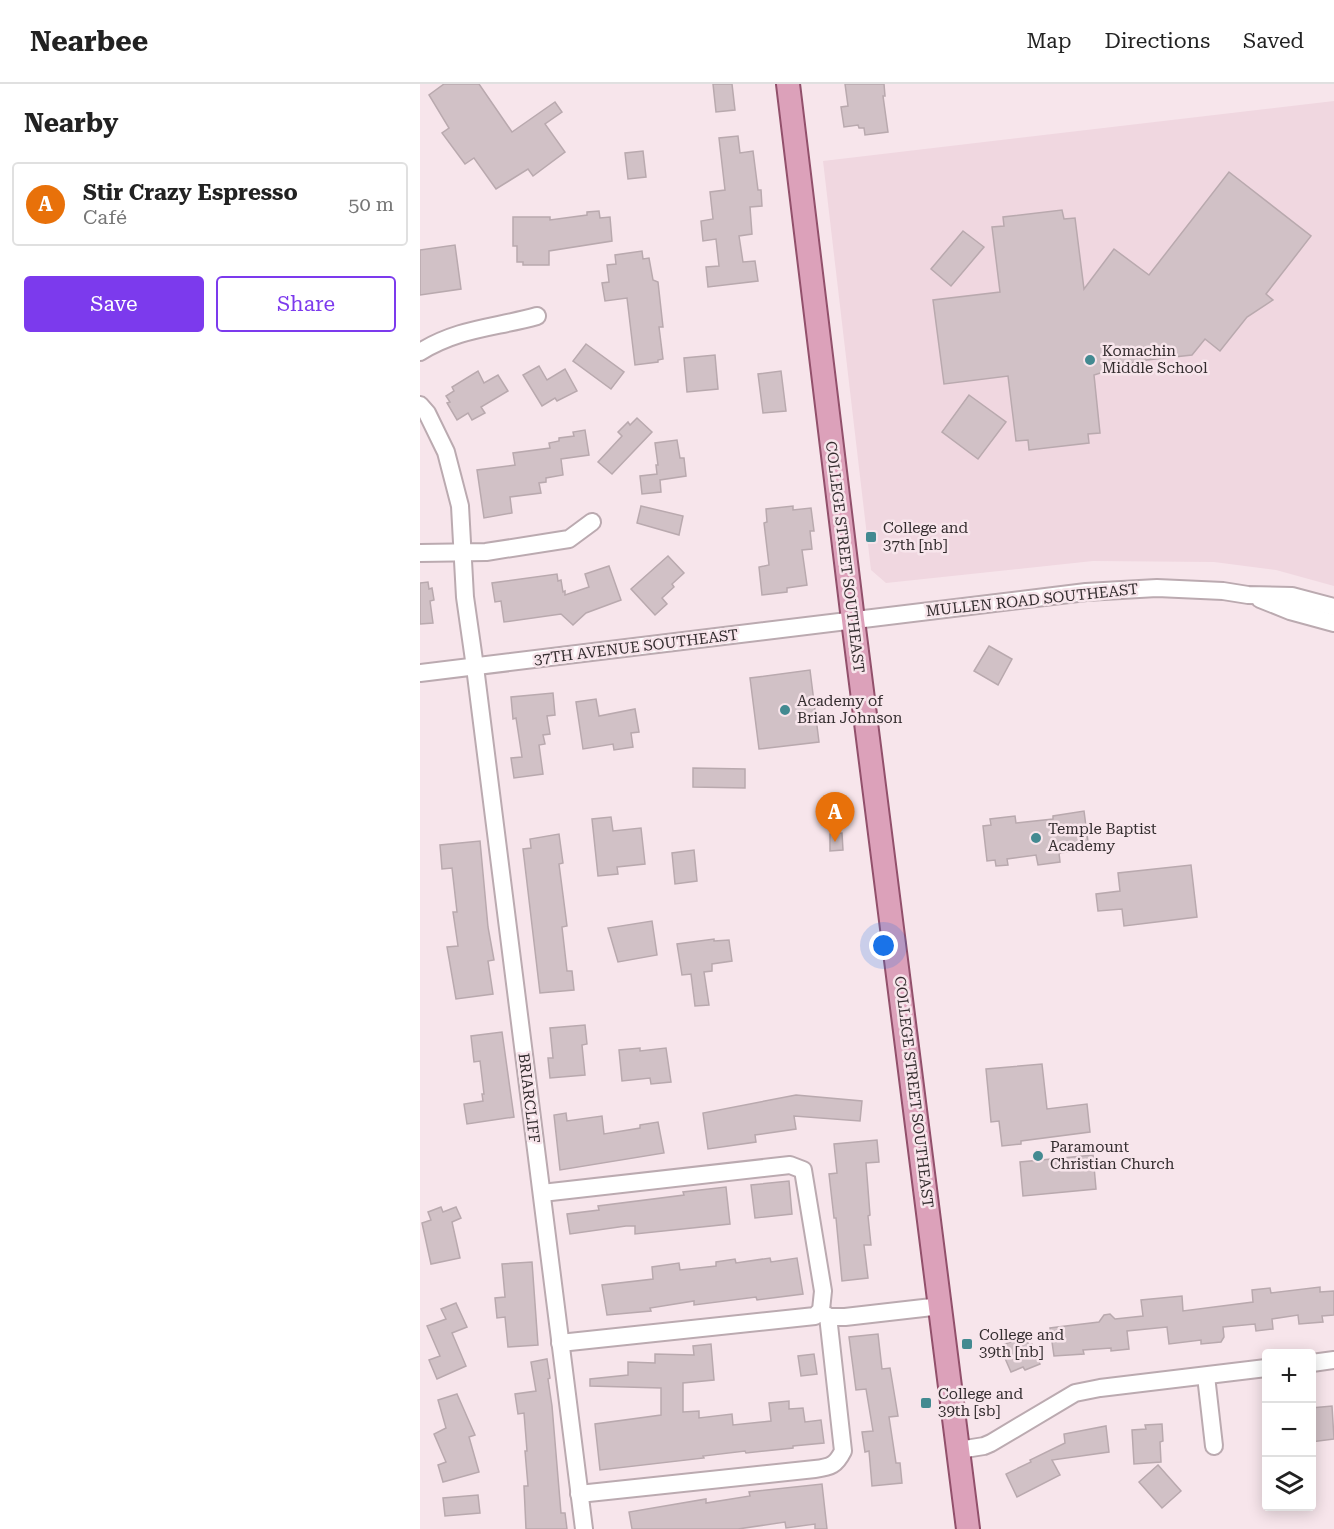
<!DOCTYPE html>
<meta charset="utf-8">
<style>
body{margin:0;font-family:"Roboto Serif",serif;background:#f6f6f6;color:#222}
.controls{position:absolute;right:18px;bottom:18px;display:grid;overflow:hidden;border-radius:6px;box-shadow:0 3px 15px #0003}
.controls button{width:54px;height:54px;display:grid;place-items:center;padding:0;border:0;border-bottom:2px solid #e0e0e0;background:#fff;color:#222;font:30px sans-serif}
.you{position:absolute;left:464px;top:862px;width:21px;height:21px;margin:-15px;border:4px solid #fff;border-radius:50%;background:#1a73e8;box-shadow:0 0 0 9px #1a73e833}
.badge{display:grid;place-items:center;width:39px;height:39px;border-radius:50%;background:#7c3aed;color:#fff;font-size:20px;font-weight:700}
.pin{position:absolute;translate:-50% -50px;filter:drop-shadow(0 2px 3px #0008)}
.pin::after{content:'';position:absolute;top:32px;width:21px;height:18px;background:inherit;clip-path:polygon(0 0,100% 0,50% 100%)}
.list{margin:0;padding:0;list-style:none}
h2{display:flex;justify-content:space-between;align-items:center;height:78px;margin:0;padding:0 24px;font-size:26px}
h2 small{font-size:20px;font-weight:400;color:#767676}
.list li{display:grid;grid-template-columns:39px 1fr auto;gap:18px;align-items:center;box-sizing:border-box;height:84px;margin:0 12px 12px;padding:0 12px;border:2px solid #e0e0e0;border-radius:6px}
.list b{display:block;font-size:22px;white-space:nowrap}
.list p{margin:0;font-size:20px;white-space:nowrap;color:#767676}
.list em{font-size:20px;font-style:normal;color:#767676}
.actions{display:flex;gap:12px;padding:18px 24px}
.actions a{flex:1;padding:14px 0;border:2px solid #7c3aed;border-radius:6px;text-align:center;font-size:21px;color:#7c3aed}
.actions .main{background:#7c3aed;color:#fff}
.icon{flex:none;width:33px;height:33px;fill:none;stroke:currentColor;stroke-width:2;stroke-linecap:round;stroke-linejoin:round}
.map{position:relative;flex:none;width:914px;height:1445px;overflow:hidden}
header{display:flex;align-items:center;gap:36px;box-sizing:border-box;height:84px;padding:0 30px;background:#fff;border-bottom:2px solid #e0e0e0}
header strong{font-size:28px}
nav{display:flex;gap:33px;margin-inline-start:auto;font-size:21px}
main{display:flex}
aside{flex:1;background:#fff}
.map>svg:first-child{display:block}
.built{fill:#f0d7e0}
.building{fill:#d1c1c6;stroke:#b9a9ae;stroke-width:1.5}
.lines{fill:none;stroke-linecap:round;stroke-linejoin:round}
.minor-casing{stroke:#bbaab0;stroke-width:20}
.major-casing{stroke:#92506b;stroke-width:26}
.minor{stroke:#fff;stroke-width:16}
.major{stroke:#dca1ba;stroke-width:22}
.poi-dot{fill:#438a91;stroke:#f7e5eb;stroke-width:2}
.labels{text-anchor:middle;stroke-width:5;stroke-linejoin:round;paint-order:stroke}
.poi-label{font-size:15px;fill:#342d2f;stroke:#f7e5eb;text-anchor:start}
.street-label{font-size:15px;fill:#342d2f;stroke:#f7e5eb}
</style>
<header>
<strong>Nearbee</strong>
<nav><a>Map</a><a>Directions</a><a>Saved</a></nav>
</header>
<main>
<aside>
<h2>Nearby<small></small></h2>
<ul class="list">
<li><span class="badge" style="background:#e8710a">A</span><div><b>Stir Crazy Espresso</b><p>Café</p></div><em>50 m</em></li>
</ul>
<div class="actions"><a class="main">Save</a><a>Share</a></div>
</aside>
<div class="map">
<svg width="914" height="1445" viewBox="0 0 914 1445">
<rect width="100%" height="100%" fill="#f7e5eb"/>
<path class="built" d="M914,17V502L856,486L794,478L673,477L466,499L451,486L403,77Z"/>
<g class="building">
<path d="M24,0H59L92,48L135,18L142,28L125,40L145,68L113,92L108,85L76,105L54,74L45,80L22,49L29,44L9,11Z"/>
<path d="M293,0H312L315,26L296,28Z"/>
<path d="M425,0H464L465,12H463L468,48L445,51L444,44H439L438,41L424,43L421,23L428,22Z"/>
<path d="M318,52L320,69L333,67L338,106H341L342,122L330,123L332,150L319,152L323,178L335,177L338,197L288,203L286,183L299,182L296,155L283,157L281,137L293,135L290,108L305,106L299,54Z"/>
<path d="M223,67L226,93L208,95L205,69Z"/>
<path d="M809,88L891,152L846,210L853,216L827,233L800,267L785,255L772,271L718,277L674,291L680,349L668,350L669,359L609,366L608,356L596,357L588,292L524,300L513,216L580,208L572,143L584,142L583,133L642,126L644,135L655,134L664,205L694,165L729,191Z"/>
<path d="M179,127L180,134L190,133L192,157L129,167V181H103V178H97V162H93V133H130V136L167,131V128Z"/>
<path d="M543,147L564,163L531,202L511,185Z"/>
<path d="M35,161L41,205L0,211V166Z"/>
<path d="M222,167L223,175L229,174L233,196L238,198L243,243H239L243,275L238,276V278L215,281L207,214L185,217L182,199L189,198L187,181L196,180L195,171Z"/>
<path d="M166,260L204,288L191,305L153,277Z"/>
<path d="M295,271L298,305L267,308L264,274Z"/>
<path d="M119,282L127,296L145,285L157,307L137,317L135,314L122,322L103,291Z"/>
<path d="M58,287L64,299L78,291L88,307L61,323L65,329L52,336L48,329L37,336L27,319L30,318L26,312L34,307L32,303Z"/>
<path d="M361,287L366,327L343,329L338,290Z"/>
<path d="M549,311L586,338L558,375L522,348Z"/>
<path d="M217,334L232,348L192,390L178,378L202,352L198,348L208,338L210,341Z"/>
<path d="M165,346L169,371L141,375L143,391L126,394V398L119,399L121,409L90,413L92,429L64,434L57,386L95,381L93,369L130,364L129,359L139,357V354L154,352L153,348Z"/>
<path d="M257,356L260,374H264L266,392L240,396L241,408L222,410L220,392L237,390L236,381H238L235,359Z"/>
<path d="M221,422L263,432L259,451L217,439Z"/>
<path d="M373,422V426L391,424L394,447H390L392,465L382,466L387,501L367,504V508L342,511L339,483L349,481L344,439L347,438L346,425Z"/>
<path d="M248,472L264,489L252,500L254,503L242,514L247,520L235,531L211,505Z"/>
<path d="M189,482L201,516L166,529L153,541L141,530L84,538L81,517L75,518L72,499L137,490L138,497L141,496L143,508L145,507V511L169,503L165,490Z"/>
<path d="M8,498L9,505L12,504L14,516L10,517L13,539L0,540V499Z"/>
<path d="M569,562L592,575L578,601L554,587Z"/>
<path d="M390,586L399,658L339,665L330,594Z"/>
<path d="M133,609L135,631L127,632L130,650L123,651L125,660L119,661L123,690L94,694L91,674L102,673L96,634L93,635L91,613Z"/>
<path d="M176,615L179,632L215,625L219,648L211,649L213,663L194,666L193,660L163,665L156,618Z"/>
<path d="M273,684L325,685V704L273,703Z"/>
<path d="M664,727L669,765L639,769L640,778L618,781L616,771L587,775L588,781L576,782L575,776L567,777L563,742L571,741L570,735L595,732L596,739L633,735V732Z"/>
<path d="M191,733L193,747L221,744L225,780L197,783L198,790L178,792L172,735Z"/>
<path d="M422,749L423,766L410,767V750Z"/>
<path d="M139,750L143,779L139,780L147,842L142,843L147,887H152L154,906L120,909L103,765L111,764L110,755Z"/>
<path d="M60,757L68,843L74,876L68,877L73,910L36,915L27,863L38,862L33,828H37L32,784L22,785L20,761Z"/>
<path d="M274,766L277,797L255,800L252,769Z"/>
<path d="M771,781L777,833L704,842L702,825L678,827L676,810L700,807L698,789Z"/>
<path d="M232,837L237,871L198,878L188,844Z"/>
<path d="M294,855V857L309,856L312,877L292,880V887L284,888L289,921L275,922L271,890L262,891L257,860Z"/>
<path d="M165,941L167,960L162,961L165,991L130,994L128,974H133L130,944Z"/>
<path d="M82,948L94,1033L47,1040L44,1020L63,1017L62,1010H64L60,977L54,978L51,952Z"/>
<path d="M220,964V967L246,964L251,998L231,1000L230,994L202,997L199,966Z"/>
<path d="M622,980L627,1025L667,1020L670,1048L601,1057V1060L582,1062L579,1037L571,1038L566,985Z"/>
<path d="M376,1011L442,1017L440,1037L374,1032L376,1045L335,1051L336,1058L288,1065L283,1029Z"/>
<path d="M146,1029L147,1037L182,1032L184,1050L220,1044V1041L238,1038L244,1069L140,1086L134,1031Z"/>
<path d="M457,1056L459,1078L446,1079L450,1131L448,1132L451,1161H444L448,1194L422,1197L416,1134H414L409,1090L417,1089L414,1060Z"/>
<path d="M673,1071L676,1105L603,1112L600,1078Z"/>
<path d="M369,1097L372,1130L335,1134L331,1101Z"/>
<path d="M306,1103L310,1140L215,1150V1142H206L150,1150L147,1130L179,1126L178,1122L264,1111L263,1108Z"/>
<path d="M21,1123L23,1128L36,1123L41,1134L32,1138L40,1174L11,1180L2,1139L11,1136L8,1128Z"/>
<path d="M350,1174L351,1178L377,1174L383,1210L337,1216L336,1213L274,1221V1217L230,1224L231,1227L187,1231L182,1201L233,1195L232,1183L259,1179L260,1186L296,1182V1178L315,1175L316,1179Z"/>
<path d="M112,1178L118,1261L88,1263L85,1233L77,1234L75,1214L85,1213L82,1180Z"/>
<path d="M900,1203V1208L914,1207V1231L902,1232L903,1238L879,1240L878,1231L852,1235L853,1245L836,1247L835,1240L803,1243L804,1253L801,1258L781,1260V1256L749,1260L747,1243L707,1247L709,1265L691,1267V1264L663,1266L664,1270L634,1272L630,1244L679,1238L684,1231L690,1230L695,1235L723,1232L721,1216L762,1212L763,1227L833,1218L832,1206L850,1204L851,1209Z"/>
<path d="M36,1219L47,1243L32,1249L46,1282L17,1295L9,1276L20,1272L7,1242L26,1235L21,1225Z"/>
<path d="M458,1250L462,1285L470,1284L478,1332L469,1333L476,1379H480L482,1399L452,1402L449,1367L445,1368L442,1348L453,1347L446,1305L436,1306L429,1253Z"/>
<path d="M605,1252L609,1261L612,1260L620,1280L605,1286L603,1283L591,1288L584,1272L587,1271L583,1261Z"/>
<path d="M291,1260L294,1296L263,1299V1328L279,1327V1334L312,1330L313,1341L351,1337L349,1319L369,1317V1325L383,1324L385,1338L401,1336L404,1359L373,1362V1364L326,1369L325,1367L283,1372L284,1374L180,1386L175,1340L241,1331V1304L170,1302V1295L208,1291V1278L235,1279V1270L274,1271L273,1262Z"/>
<path d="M394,1270L397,1290L381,1292L378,1272Z"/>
<path d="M127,1275L130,1294L128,1295L132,1322L141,1429H145L147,1445H106L104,1402H108L105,1367H107L104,1329L98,1330L95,1310L116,1307L111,1278Z"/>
<path d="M37,1310L55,1351L49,1353L59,1388L23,1398L18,1381L26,1378L14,1350L26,1344L18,1316Z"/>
<path d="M912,1322L914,1355L891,1358V1324Z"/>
<path d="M742,1340L743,1357L740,1358L741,1378L714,1380L712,1346L726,1345L725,1341Z"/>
<path d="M686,1342L689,1368L632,1376L640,1391L597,1413L586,1390L611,1378L610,1376L645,1359L644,1350Z"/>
<path d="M738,1381L761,1407L742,1424L719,1398Z"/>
<path d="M402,1400L407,1445H395V1440L366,1444L365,1438L318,1445H212L209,1428L286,1415V1419L330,1412L329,1408Z"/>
<path d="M58,1411L60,1429L25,1432L23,1414Z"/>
</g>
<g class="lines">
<g class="minor-casing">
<g id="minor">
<path d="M0,268C39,244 74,244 117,232"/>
<path d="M0,321L7,329L26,368L40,422L45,513L55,583L164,1445"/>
<path d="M0,469L66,468L149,455L172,438"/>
<path d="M840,515L870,527L914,539"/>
<path d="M0,589L666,508L737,504L803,507L828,511L872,512L914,523"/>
<path d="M122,1109L370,1081L383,1086L403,1207L401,1226L395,1232L140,1259"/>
<path d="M399,1229L410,1233H425L521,1222"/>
<path d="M892,1279L914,1276"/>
<path d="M786,1292L794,1362"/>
<path d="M539,1366L564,1362L571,1359L655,1309L680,1304L846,1284"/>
<path d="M159,1410L395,1385C411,1383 416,1381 423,1367L408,1232"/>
</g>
</g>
<g class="major-casing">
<path id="major" d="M368,0L433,536L548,1445"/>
</g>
<use href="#minor" class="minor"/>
<use href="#major" class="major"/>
</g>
<g class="poi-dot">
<circle cx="670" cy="276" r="6"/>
<rect x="445" y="447" width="12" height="12" rx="3"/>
<circle cx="365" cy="626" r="6"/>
<circle cx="616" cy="754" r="6"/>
<circle cx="618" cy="1072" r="6"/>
<rect x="541" y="1254" width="12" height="12" rx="3"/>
<rect x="500" y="1313" width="12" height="12" rx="3"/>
</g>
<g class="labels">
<g class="poi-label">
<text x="682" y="272">Komachin<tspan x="682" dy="17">Middle School</tspan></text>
<text x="463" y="449">College and<tspan x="463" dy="17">37th [nb]</tspan></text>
<text x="377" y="622">Academy of<tspan x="377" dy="17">Brian Johnson</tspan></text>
<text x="628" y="750">Temple Baptist<tspan x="628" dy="17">Academy</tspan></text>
<text x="630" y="1068">Paramount<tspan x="630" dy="17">Christian Church</tspan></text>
<text x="559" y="1256">College and<tspan x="559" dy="17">39th [nb]</tspan></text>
<text x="518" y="1315">College and<tspan x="518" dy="17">39th [sb]</tspan></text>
</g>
<g class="street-label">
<text transform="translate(425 473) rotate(83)" y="5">COLLEGE STREET SOUTHEAST</text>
<text transform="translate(612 516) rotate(-6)" y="5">MULLEN ROAD SOUTHEAST</text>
<text transform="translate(216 563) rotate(-7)" y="5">37TH AVENUE SOUTHEAST</text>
<text transform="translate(494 1008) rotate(83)" y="5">COLLEGE STREET SOUTHEAST</text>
<text transform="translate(109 1014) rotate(83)" y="5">BRIARCLIFF</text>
</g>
</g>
</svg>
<div class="controls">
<button>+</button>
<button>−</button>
<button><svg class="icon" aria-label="layers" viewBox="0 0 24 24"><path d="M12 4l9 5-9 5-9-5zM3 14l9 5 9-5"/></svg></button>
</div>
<div class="you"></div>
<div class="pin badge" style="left:415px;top:758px;background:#e8710a">A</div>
</div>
</main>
